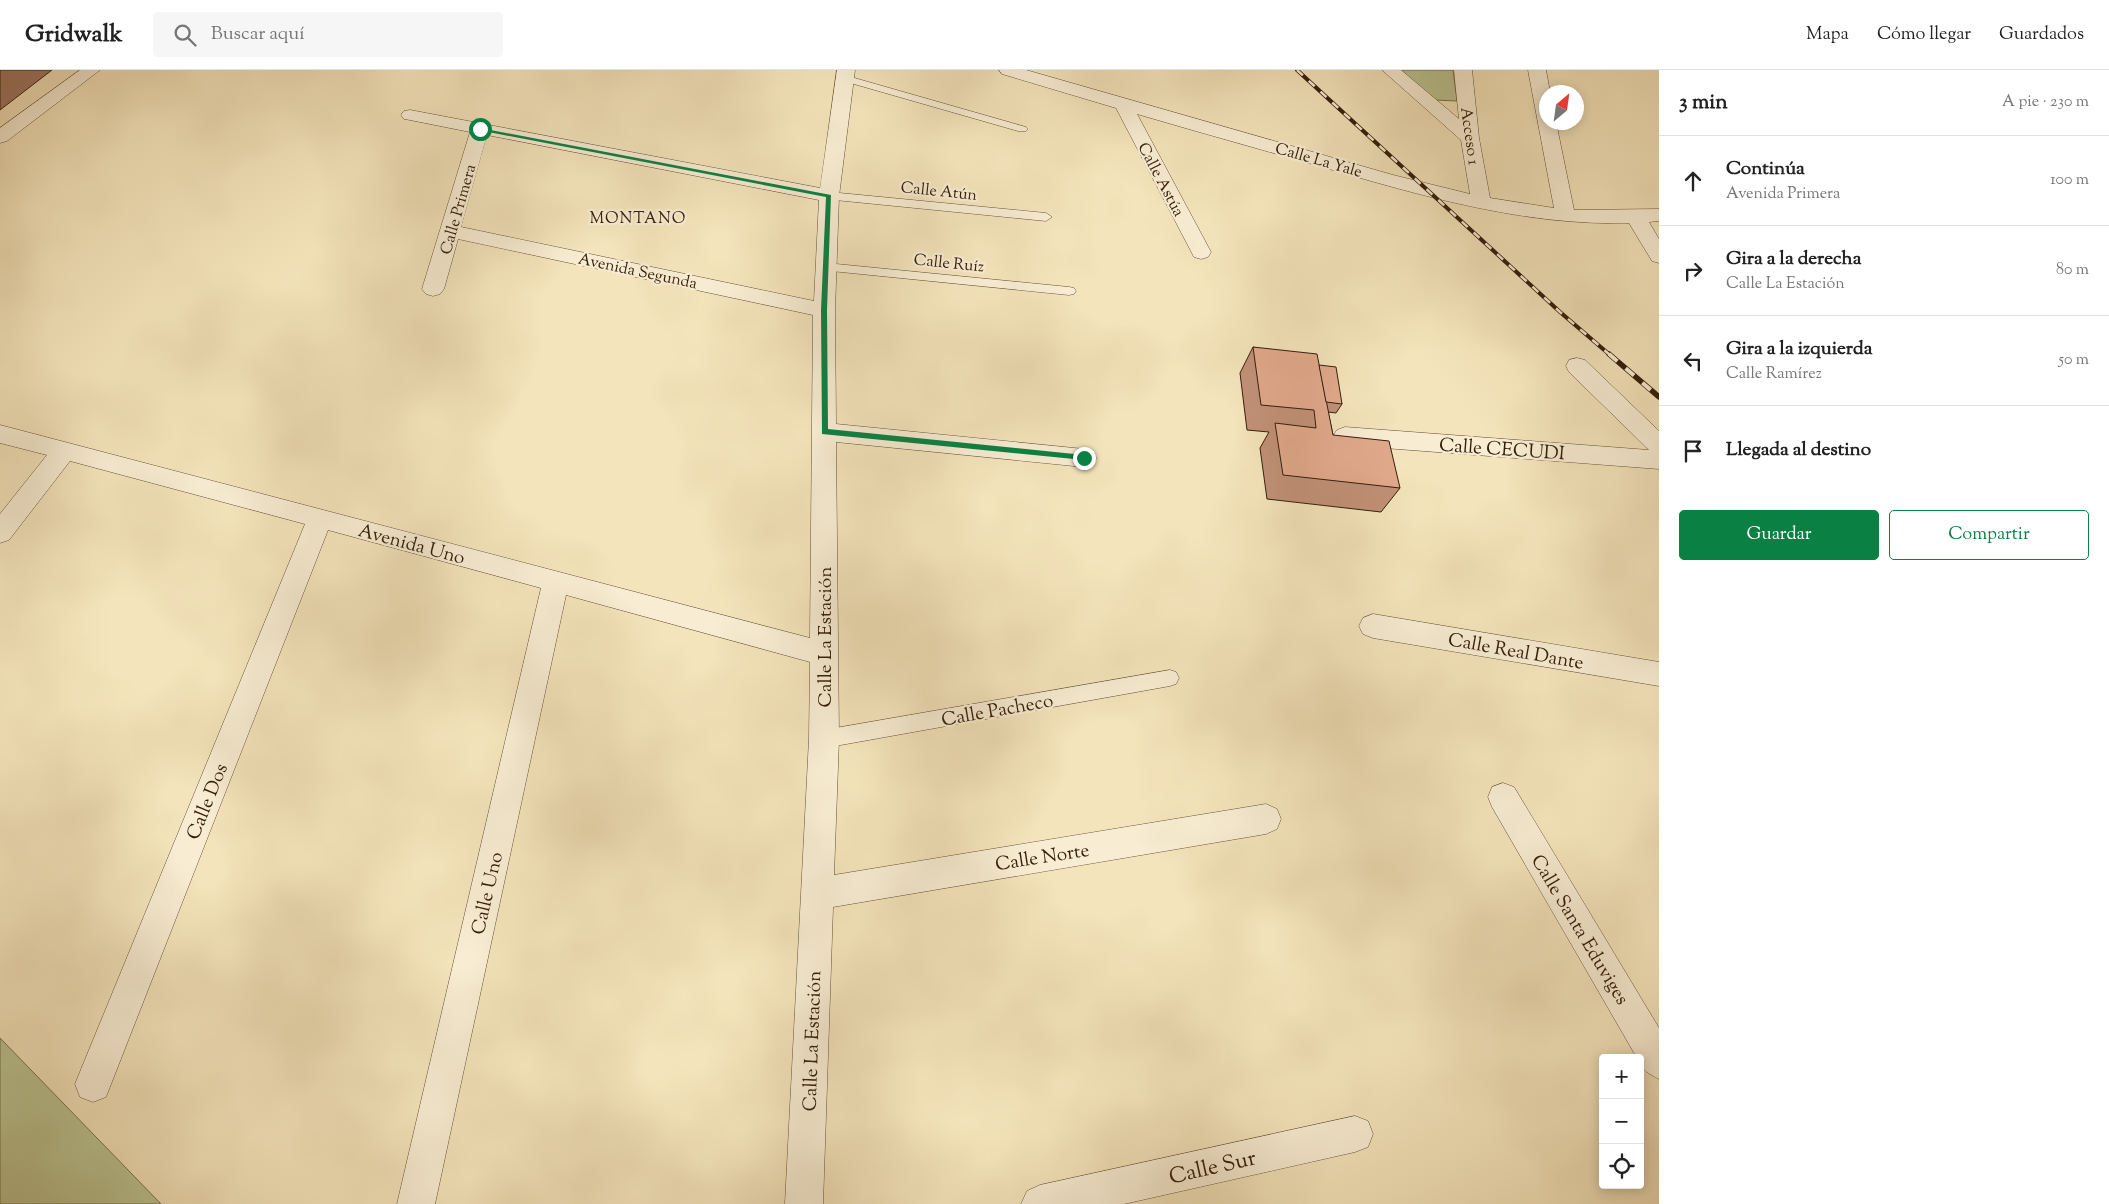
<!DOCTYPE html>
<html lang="es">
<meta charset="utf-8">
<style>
body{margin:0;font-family:"Sorts Mill Goudy",serif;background:#f6f6f6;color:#222}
.controls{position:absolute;right:15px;bottom:15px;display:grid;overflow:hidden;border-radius:5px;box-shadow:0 2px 12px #0003}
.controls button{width:45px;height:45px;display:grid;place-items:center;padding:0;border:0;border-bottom:1px solid #e0e0e0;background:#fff;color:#222;font:25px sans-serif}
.compass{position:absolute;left:1539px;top:15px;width:45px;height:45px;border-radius:50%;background:#fff;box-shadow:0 2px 12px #0003;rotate:29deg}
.stop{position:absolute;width:15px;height:15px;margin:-11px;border:4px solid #0b8043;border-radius:50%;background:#fff}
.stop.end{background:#0b8043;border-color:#fff;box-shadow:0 1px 5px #0008}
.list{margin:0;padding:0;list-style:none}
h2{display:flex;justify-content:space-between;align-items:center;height:65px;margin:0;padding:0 20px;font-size:21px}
h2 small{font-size:16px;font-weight:400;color:#767676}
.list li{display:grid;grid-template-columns:32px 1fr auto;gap:15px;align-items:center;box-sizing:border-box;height:90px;padding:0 20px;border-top:1px solid #e0e0e0}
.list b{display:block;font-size:19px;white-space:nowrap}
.list p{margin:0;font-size:16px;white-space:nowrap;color:#767676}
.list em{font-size:16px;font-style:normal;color:#767676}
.actions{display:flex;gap:10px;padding:15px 20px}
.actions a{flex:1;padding:11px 0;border:1px solid #0b8043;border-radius:5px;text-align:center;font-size:18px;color:#0b8043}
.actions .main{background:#0b8043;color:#fff}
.icon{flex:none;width:28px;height:28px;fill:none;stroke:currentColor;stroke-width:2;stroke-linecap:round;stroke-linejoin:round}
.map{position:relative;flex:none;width:1659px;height:1134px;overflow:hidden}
header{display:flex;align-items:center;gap:30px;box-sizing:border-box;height:70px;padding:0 25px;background:#fff;border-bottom:1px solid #e0e0e0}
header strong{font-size:24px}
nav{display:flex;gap:28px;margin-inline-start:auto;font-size:18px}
.search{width:350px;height:45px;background:#f6f6f6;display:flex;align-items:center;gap:12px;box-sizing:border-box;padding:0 18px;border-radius:5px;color:#767676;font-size:19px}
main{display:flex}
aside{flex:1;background:#fff}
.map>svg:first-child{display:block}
.green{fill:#bac491;stroke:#77714e}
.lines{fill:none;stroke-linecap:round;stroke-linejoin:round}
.service-casing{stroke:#645037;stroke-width:1}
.minor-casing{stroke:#645037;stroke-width:1}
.service{fill:#f8edd3;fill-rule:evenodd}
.minor{fill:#f8edd3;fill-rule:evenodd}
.rail-far1-casing{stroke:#341e0b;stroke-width:4}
.rail-casing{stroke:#341e0b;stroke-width:5.5}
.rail-far1{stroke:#f8edd3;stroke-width:2.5;stroke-dasharray:8;stroke-linecap:butt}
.rail{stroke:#f8edd3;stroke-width:4;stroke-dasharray:11;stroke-linecap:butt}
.wall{fill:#c29178;stroke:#341e0b}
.shaded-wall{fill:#9e7662;stroke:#341e0b}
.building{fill:#e1a98c;stroke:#341e0b}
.route{fill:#0b8043}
.labels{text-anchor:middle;stroke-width:4.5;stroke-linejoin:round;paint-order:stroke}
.far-street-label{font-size:16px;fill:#341e0b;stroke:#f8edd3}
.far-neighbourhood-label{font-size:16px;letter-spacing:1px;fill:#341e0b;stroke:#f8edd3}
.street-label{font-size:19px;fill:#341e0b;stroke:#f8edd3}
.near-street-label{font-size:22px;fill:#341e0b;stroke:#f8edd3}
</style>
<header>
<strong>Gridwalk</strong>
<div class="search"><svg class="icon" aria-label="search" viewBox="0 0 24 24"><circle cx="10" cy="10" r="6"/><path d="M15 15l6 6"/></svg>Buscar aquí</div>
<nav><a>Mapa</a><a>Cómo llegar</a><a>Guardados</a></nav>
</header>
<main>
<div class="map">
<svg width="1659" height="1134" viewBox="0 0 1659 1134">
<rect width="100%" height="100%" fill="#f4e4bb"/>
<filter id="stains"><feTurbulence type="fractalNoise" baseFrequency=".004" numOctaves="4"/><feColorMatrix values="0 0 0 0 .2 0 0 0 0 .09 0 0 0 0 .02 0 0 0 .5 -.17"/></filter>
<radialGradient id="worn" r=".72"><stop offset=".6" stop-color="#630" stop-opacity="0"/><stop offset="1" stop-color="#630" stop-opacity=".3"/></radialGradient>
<g class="green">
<path d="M1401,0H1453L1457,31L1435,30Z"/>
<path d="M0,968L161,1134H0Z"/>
</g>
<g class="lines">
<g class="service-casing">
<g id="service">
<path d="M844,5L1026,57L1028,59L1026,61H1018L840,10L838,8L840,6Z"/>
<path d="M829,122L1046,143L1052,147L1046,151L825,129L823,126Z"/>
<path d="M826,193L1069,217L1074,218L1076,221L1074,224L1069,225L821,200L819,197Z"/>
<path d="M1170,600L1176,602L1179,608L1176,614L1170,616L824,678L817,675L815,669L817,663L824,660Z"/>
</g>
</g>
<g class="minor-casing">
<g id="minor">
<path d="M80,0H100L7,71L0,73V58Z"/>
<path d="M837,0H855L839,126L835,240L836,354L1084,379L1093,382L1096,388L1093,394L1084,397L836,372L839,669L834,805L1266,734L1277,739L1281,749L1277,759L1266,764L833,837L823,1134H785L809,669L810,592L566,525L435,1134H397L541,518L328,460L106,1027L93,1032L80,1027L75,1014L305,454L70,391L9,470L0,473V444L47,385L0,373V355L810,568L813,245L458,169L444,219L440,224L433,226L426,224L422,219L470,62L410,50L404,49L401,45L404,41L410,40L820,118ZM487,65L819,130L814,231L461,157Z"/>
<path d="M999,0H1026L1393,105L1470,124L1461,70L1382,0H1401L1459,49L1454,0H1472L1479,68L1490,128L1554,138L1528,0H1546L1550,22H1546V52H1556L1574,140L1659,139V151L1649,152L1659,169V193L1652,191L1629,153C1524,156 1423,126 1322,97C1260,79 1198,62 1137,44L1211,182L1208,187L1201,189L1194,187L1116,38L1002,4Z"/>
<path d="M1577,288L1585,290L1659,361V399L1345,375L1337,372L1333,366L1337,360L1345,357L1649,380L1569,302L1566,296L1569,290Z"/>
<path d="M1373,544L1659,592V616L1373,568L1363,564L1359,556L1363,548Z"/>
<path d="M1503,713L1514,717L1659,958V1009C1649,1004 1640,1000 1640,988H1637L1492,737L1488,727L1492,717Z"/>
<path d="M1355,1046L1368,1051L1373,1064L1368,1077L1355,1082L1124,1134H1021L1027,1121L1040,1115Z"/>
</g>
</g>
<use href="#service" class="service"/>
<use href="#minor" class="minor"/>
<g class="rail-far1-casing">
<path id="rail-far1" d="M1297,0L1560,242L1610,285"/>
</g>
<g class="rail-casing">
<path id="rail" d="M1609,284L1659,327"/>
</g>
<use href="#rail-far1" class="rail-far1"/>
<use href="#rail" class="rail"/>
</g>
<path class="wall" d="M1253,277L1319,295L1342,334L1336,343L1328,342L1333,365L1400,418L1381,442L1267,429L1260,378L1269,362L1247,360L1240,303Z"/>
<path class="shaded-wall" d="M0,0H52L0,40Z"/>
<g class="building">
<path d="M1253,277L1317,284L1333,365L1389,371L1400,418L1283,405L1275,353L1316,358L1314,340L1261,335Z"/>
<path d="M1319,295L1336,297L1342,334L1326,332Z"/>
</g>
<path class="route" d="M480,58L831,125L827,240L828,359L1084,385L1088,388L1084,390L822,364L821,240L826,127L478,60Z"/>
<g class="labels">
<g class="far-street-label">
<text transform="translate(1471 66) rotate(82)" y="6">Acceso 1</text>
<text transform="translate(1319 89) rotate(16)" y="6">Calle La Yale</text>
<text transform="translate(1162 109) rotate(62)" y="6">Calle Astúa</text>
<text transform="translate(939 120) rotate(6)" y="6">Calle Atún</text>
<text transform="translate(457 139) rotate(-74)" y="6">Calle Primera</text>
<text transform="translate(949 192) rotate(6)" y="6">Calle Ruíz</text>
<text transform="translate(638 200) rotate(12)" y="6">Avenida Segunda</text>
</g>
<g class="far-neighbourhood-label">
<text x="638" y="153">MONTANO</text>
</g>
<g class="street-label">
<text transform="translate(1502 378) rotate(4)" y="7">Calle CECUDI</text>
<text transform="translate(412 473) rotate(15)" y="7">Avenida Uno</text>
<text transform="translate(824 567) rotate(-90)" y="7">Calle La Estación</text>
<text transform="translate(1516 580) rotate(10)" y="7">Calle Real Dante</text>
<text transform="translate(997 639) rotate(-10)" y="7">Calle Pacheco</text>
<text transform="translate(206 731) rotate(-68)" y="7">Calle Dos</text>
<text transform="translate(1042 786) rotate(-9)" y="7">Calle Norte</text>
<text transform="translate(486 823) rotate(-77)" y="7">Calle Uno</text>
<text transform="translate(1581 859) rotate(59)" y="7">Calle Santa Eduviges</text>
<text transform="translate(811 971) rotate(-88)" y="7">Calle La Estación</text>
</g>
<g class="near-street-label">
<text transform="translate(1212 1096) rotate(-13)" y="8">Calle Sur</text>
</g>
</g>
<rect width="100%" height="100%" filter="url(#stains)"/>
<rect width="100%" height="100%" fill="url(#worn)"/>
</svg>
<div class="controls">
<button>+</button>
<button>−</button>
<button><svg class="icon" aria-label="locate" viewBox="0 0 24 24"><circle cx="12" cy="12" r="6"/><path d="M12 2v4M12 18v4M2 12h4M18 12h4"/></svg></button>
</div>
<svg class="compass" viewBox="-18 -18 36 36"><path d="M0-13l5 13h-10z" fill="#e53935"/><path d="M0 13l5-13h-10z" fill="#767676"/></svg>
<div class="stop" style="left:480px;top:59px"></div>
<div class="stop end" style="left:1084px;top:388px"></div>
</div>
<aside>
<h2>3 min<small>A pie · 230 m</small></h2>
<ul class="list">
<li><svg class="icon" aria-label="ahead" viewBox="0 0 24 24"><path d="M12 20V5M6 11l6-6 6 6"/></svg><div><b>Continúa</b><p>Avenida Primera</p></div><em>100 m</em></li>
<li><svg class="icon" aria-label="right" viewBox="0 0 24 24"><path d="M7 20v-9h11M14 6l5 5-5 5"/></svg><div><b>Gira a la derecha</b><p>Calle La Estación</p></div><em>80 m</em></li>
<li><svg class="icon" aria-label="left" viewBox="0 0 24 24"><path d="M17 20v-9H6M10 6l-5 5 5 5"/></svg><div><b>Gira a la izquierda</b><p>Calle Ramírez</p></div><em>50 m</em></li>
<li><svg class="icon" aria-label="arrive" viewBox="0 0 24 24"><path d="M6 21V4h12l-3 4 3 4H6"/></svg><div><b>Llegada al destino</b></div></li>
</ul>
<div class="actions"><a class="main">Guardar</a><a>Compartir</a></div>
</aside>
</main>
